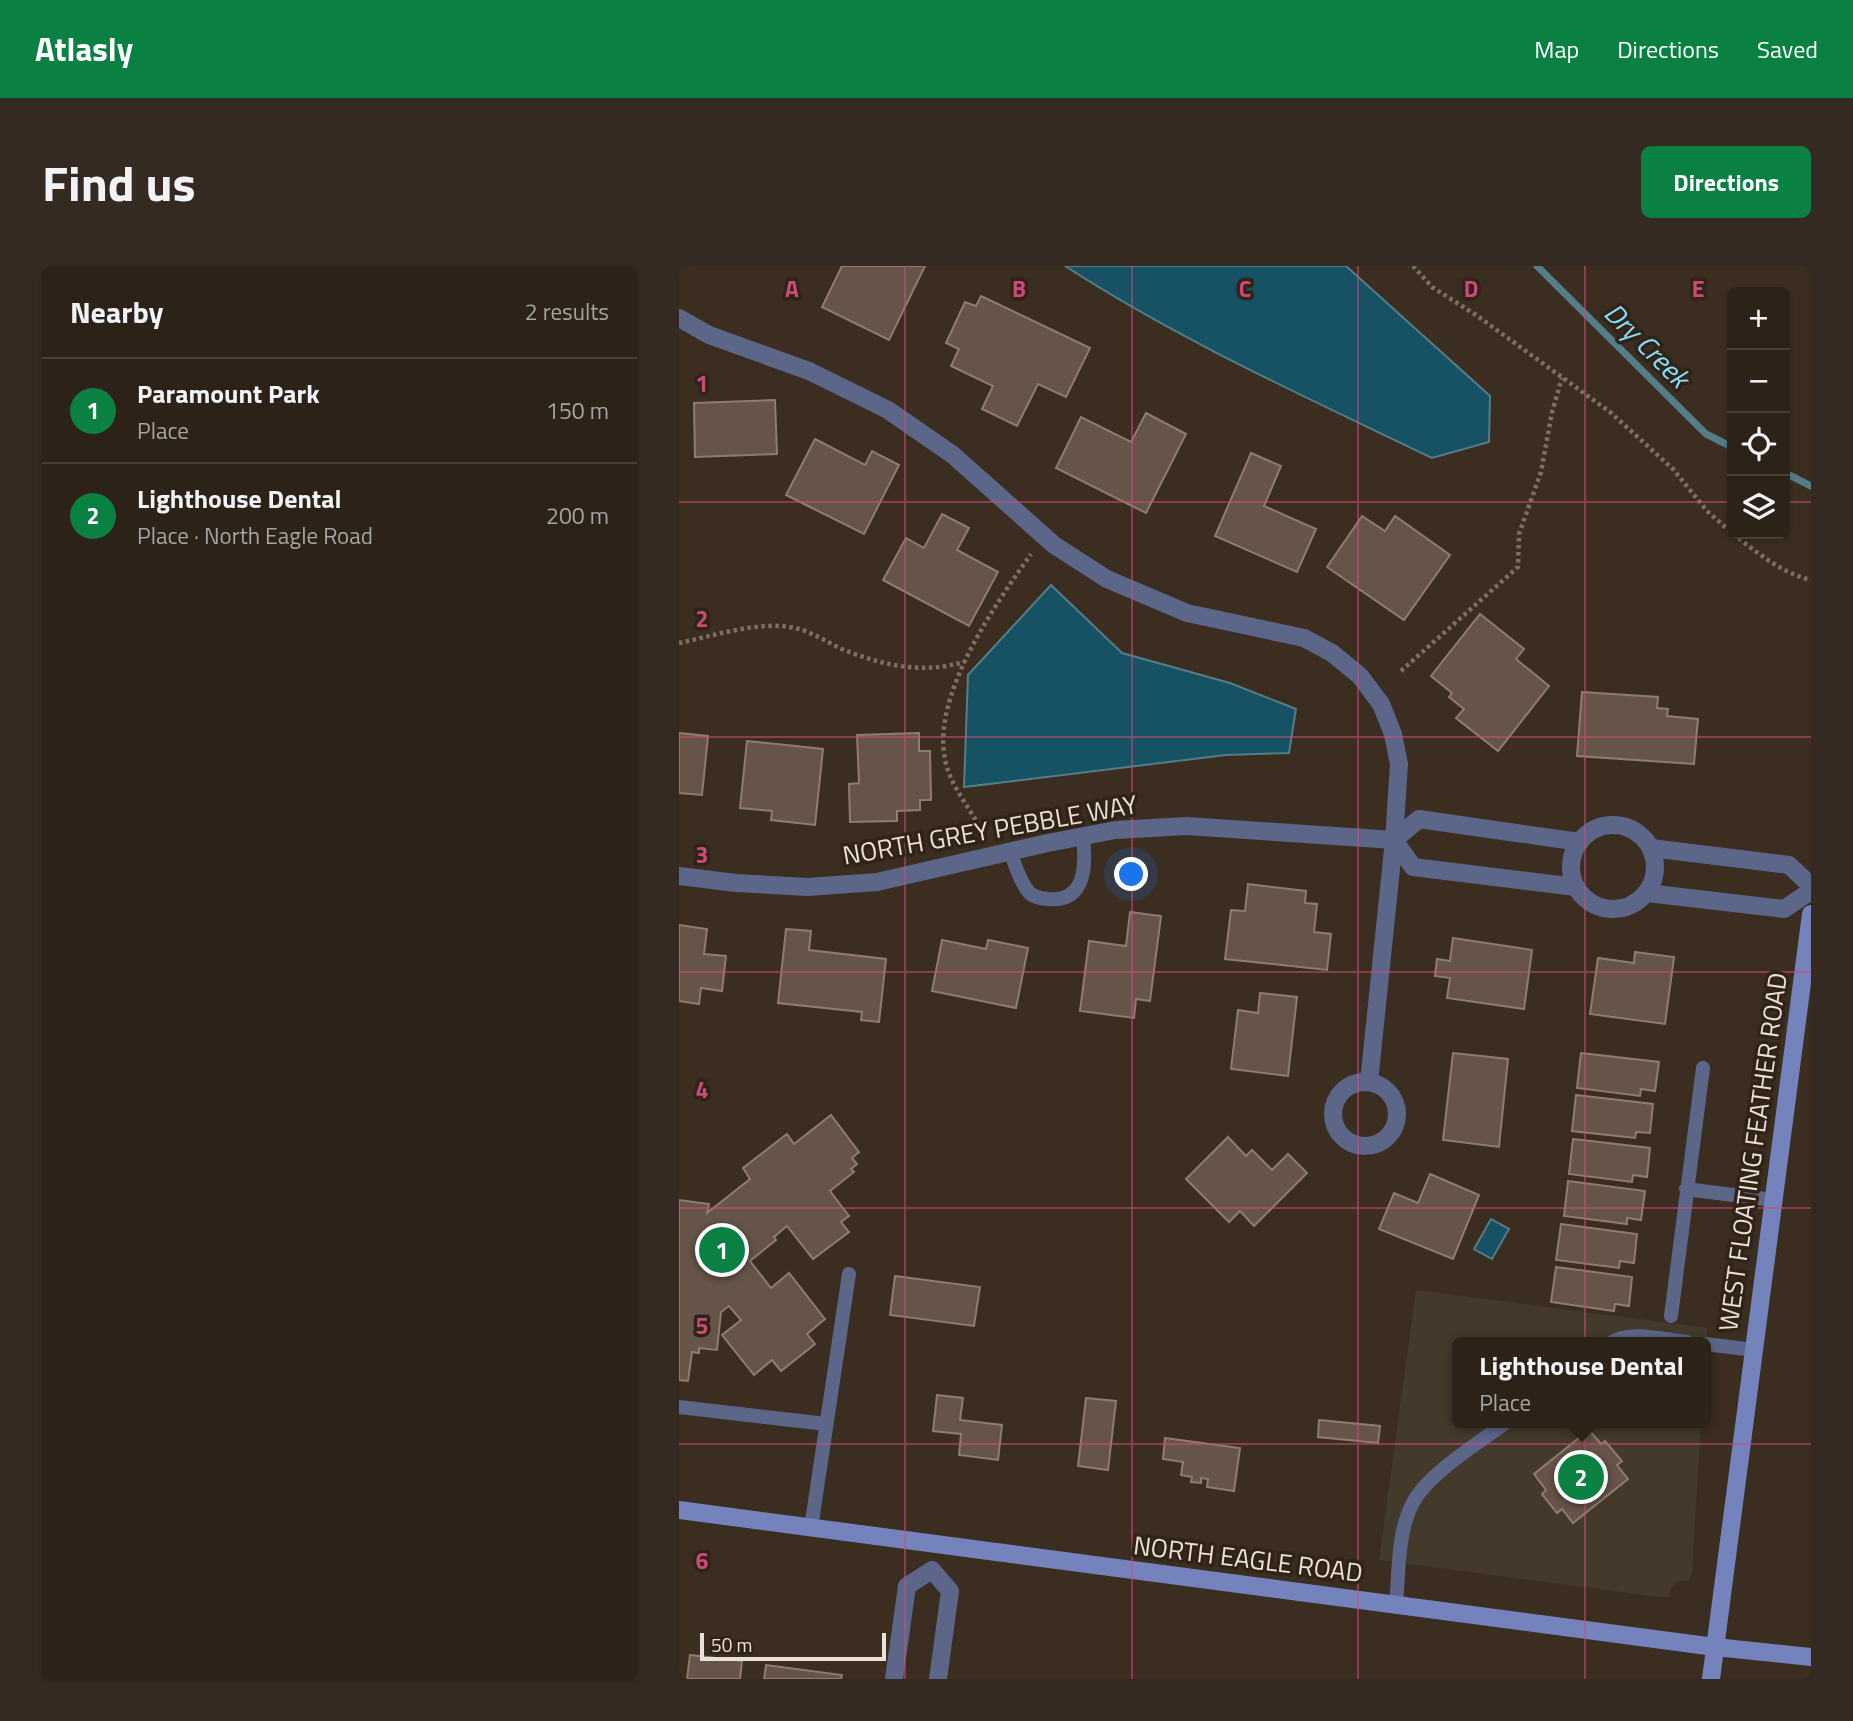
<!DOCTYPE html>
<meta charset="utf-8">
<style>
body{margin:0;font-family:"Titillium Web",sans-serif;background:#342a21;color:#f1f3f6}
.controls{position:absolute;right:21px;top:21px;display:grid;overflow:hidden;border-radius:10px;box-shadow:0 2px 5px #0004}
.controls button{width:63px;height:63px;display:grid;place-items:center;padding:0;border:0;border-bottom:2px solid #483f37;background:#2c2218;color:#f1f3f6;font:35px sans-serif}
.scale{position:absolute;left:21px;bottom:18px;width:186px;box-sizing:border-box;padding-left:7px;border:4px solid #e9e1d8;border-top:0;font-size:19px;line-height:24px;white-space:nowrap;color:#e9e1d8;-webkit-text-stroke:5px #312417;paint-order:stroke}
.you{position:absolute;left:453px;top:609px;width:24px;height:24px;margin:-18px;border:5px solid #fff;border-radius:50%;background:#1a73e8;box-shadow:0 0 0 10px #1a73e833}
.badge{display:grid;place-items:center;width:46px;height:46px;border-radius:50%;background:#0b8043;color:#fff;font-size:23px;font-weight:700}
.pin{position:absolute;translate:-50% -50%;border:4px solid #fff;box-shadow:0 2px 7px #0006}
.popup{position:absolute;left:773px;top:1071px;width:259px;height:91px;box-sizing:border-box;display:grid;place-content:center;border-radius:10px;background:#2c2218;filter:drop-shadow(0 2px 5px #0005);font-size:23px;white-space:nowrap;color:#a6a4a2}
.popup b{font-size:26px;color:#f1f3f6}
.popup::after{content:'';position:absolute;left:50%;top:100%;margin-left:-14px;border:14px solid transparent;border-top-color:#2c2218}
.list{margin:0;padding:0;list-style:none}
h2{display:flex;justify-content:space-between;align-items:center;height:91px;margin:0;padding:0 28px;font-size:30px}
h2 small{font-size:23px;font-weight:400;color:#a6a4a2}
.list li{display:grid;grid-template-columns:46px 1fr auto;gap:21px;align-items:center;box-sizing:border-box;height:105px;padding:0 28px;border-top:2px solid #483f37}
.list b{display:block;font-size:26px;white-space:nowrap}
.list p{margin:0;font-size:23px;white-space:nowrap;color:#a6a4a2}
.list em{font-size:23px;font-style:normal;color:#a6a4a2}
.icon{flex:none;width:38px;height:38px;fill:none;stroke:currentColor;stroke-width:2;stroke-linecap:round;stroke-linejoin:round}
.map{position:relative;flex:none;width:1132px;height:1413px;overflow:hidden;border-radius:10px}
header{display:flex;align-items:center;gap:42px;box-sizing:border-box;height:98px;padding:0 35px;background:#0b8043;color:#fff}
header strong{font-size:33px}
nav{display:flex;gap:38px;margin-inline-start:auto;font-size:24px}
.intro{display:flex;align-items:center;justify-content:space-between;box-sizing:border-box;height:168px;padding:0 42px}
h1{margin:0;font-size:49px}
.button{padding:18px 32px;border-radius:10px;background:#0b8043;color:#fff;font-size:24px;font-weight:700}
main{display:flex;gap:42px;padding:0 42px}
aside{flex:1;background:#2c2218;border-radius:10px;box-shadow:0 2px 5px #0004}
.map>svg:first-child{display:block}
.commercial{fill:#433a2b}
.water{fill:#165264;stroke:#557d87;stroke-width:2}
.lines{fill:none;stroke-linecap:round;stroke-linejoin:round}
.stream{stroke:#557d87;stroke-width:7}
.building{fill:#655447;stroke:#8f7c6f;stroke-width:2}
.path{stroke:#7b7063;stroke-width:4.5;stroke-dasharray:3.5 3.5;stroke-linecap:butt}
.lane{stroke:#5c6689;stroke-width:14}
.street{stroke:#5c6689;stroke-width:18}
.secondary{stroke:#7483bb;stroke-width:18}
.grid{fill:none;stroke:#cc4a7a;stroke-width:2;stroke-opacity:0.55}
.labels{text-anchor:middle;stroke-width:7;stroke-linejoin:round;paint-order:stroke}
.street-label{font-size:26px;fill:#e9e1d8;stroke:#312417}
.water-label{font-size:28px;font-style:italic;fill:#85dffe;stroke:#312417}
.grid-label{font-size:23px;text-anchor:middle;font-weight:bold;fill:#cc4a7a;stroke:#312417;stroke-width:7;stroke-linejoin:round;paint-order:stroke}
</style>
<header>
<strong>Atlasly</strong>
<nav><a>Map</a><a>Directions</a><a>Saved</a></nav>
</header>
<div class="intro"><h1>Find us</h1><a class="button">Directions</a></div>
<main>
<aside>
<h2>Nearby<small>2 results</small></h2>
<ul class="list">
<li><span class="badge">1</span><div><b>Paramount Park</b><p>Place</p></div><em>150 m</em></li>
<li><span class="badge">2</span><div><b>Lighthouse Dental</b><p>Place · North Eagle Road</p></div><em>200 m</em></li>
</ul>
</aside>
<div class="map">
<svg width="1132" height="1413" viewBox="0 0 1132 1413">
<rect width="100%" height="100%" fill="#3b2e20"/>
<path class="commercial" d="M737,1024L1028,1062L1026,1091V1076H778V1157H1022L1013,1306L1010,1315H999L993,1321L990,1331H980L700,1294Z"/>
<g class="water">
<path d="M386,0H667L811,130L810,176L753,192C629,132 502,75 386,0Z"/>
<path d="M372,319L443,387L551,417L617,443L610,487L547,489L285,521L289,409Z"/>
<path d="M812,953L830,963L813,993L795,983Z"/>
</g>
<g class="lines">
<g class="stream">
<path d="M858,0L1027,168L1053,181"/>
<path d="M1106,207L1132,220"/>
</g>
</g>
<g class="building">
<path d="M163,0H246L210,74L143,41Z"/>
<path d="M302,30L411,82L387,131L359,118L338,160L303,143L314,120L272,100L280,83L267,77L286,36L297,40Z"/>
<path d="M96,134L98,188L16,191L15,137Z"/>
<path d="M467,147L507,168L467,247L377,202L402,151L452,176Z"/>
<path d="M136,173L186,199L193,185L220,199L185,268L107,229Z"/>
<path d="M572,187L602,200L585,240L637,263L618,306L536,270Z"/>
<path d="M263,248L290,262L278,284L319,306L290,360L204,314L227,272L245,282Z"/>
<path d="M683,250L706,265L716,250L771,289L725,354L648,301Z"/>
<path d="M801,348L845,383L837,393L870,420L819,485L777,452L785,443L770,431L773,427L752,410Z"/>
<path d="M903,426L979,431L978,442L989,443L988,450L1019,453L1015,498L898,490Z"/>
<path d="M0,467L29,470L23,529L0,527Z"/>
<path d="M240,467V485H251L252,534H241V544L218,545V555L171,556L170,518L180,517L178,469Z"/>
<path d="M68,475L144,483L136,559L92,554L93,545L61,542Z"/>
<path d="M569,618L627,625L626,637L638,638L635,666L652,668L648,704L546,693L552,644L566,645Z"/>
<path d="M451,646L482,650L471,735L457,733L455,752L401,745L410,675L447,680Z"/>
<path d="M0,659L28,663L25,688L47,690L43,725L22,722L20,738L0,735Z"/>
<path d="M107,663L132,665L130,684L207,693L200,756L182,754L183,746L99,737Z"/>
<path d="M774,672L853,684L845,743L768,732L771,712L756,710L758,693L771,695Z"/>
<path d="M263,674L307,683L309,674L349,682L337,742L253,725Z"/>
<path d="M956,686L995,691L986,758L911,748L919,692L955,697Z"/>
<path d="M581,727L618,731L609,810L552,803L559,744L579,747Z"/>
<path d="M774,787L829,793L820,881L764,874Z"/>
<path d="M902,787L980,796L976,825L962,823L961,830L898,822Z"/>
<path d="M897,829L974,838L971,867L957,866L956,872L893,865Z"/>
<path d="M152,849L180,886L173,892L178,898L172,903L175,906L151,925L170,950L162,956L170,966L134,993L108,960L95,971L97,974L71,995L92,1022L110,1007L146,1053L128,1068L136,1078L102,1105L93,1094L75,1109L43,1069L62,1054L50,1040L42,1046L38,1084L20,1082V1087L13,1086L9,1115L0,1114V934L30,938L28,947L71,913L64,902L108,868L115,878Z"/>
<path d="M549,871L567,890L573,884L593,904L609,888L628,907L575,960L561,945L550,956L507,913Z"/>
<path d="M894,873L971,882L968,911L954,909L953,916L890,908Z"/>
<path d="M751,908L800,929L774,993L700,963L715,927L739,937Z"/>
<path d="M889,915L966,925L962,954L948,952V958L885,950Z"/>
<path d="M882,958L958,968L955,997L941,995L940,1002L877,994Z"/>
<path d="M877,1001L953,1011L950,1040L936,1038L935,1045L872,1036Z"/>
<path d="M216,1010L301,1021L295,1060L211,1049Z"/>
<path d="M258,1129L284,1132L281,1154L323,1159L319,1194L280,1189L282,1168L254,1165Z"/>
<path d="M407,1132L437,1135L429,1204L399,1200Z"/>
<path d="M640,1154L701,1160L699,1177L639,1171Z"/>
<path d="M910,1164L922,1178L926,1175L943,1195L938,1199L949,1213L894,1257L883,1243L878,1247L863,1228L867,1224L855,1208Z"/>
<path d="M486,1172L561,1182L555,1225L528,1221L529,1213L522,1212V1217L512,1216L513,1211L502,1209L504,1196L484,1193Z"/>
<path d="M11,1389L63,1395L61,1413H8Z"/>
<path d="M87,1399L163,1409L162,1413H85Z"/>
</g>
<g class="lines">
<g class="path">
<path d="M734,0L753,21L797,49L931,146L994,203L1028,245L1053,267"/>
<path d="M1054,268C1078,286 1102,307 1132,314"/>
<path d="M0,377C34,370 82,354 116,362C134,366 149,377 165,384C207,400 242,408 285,396"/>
<path d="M722,405L839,301L840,268L862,206L873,146L883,112"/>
<path d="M300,560C288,538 270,517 266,493C253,428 316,339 352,288"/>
</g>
<g class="lane">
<path d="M331,585C336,598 340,614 349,625C353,631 361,632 368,633C408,637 407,598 404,570"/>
<path d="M1007,923L1094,934"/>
<path d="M992,1050L1024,802"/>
<path d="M933,1076C953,1064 985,1074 1008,1076"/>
<path d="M1026,1078L1075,1084"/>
<path d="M0,1141L147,1158"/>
<path d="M132,1262L170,1008"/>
<path d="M717,1339C720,1306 718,1263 736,1233C752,1206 800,1177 826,1157"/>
</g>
<g class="street">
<path d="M0,52L30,69L130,105L209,144L274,189L375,279L428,313L508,347L625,372L653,387L681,410L702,438L714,468L720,498L715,574L690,816"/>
<circle cx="934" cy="601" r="42"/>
<path d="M715,574L734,601L897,621"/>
<path d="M972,582L1110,599L1132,620"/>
<path d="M0,610L57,617L128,621L198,616L369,577L436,564L508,560L715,574L740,553L901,576"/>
<path d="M968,627L1105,643L1132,625"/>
<circle cx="686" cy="848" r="32"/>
<path d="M215,1413L228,1320L253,1304L271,1325L259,1413"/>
</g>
<g class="secondary">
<path d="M0,1244L1036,1381L1132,1391"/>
<path d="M1032,1413L1132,648"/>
</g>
</g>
<path class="grid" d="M226,0V1413M453,0V1413M679,0V1413M906,0V1413M0,236H1053M1106,236H1132M0,471H1132M0,706H1132M0,942H1132M0,1178H1132"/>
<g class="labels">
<g class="street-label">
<text transform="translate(311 564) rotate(-10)" y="9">NORTH GREY PEBBLE WAY</text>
<text transform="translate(1074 886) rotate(-82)" y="9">WEST FLOATING FEATHER ROAD</text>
<text transform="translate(569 1293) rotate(7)" y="9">NORTH EAGLE ROAD</text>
</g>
<g class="water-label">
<text transform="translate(968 79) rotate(45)" y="10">Dry Creek</text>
</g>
</g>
<g class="grid-label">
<text x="113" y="31">A</text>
<text x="340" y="31">B</text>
<text x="566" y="31">C</text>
<text x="792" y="31">D</text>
<text x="1019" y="31">E</text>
<text x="23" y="126">1</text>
<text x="23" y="361">2</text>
<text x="23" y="597">3</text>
<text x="23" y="832">4</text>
<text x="23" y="1068">5</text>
<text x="23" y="1303">6</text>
</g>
</svg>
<div class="controls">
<button>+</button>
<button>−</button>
<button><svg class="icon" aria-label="locate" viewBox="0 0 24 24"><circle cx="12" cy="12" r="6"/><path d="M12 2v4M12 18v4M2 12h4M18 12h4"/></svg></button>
<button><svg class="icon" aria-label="layers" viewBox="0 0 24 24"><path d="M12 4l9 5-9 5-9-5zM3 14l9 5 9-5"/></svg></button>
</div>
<div class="scale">50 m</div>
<div class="you"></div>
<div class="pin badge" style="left:43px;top:984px">1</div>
<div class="pin badge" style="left:902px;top:1211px">2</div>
<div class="popup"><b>Lighthouse Dental</b>Place</div>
</div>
</main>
